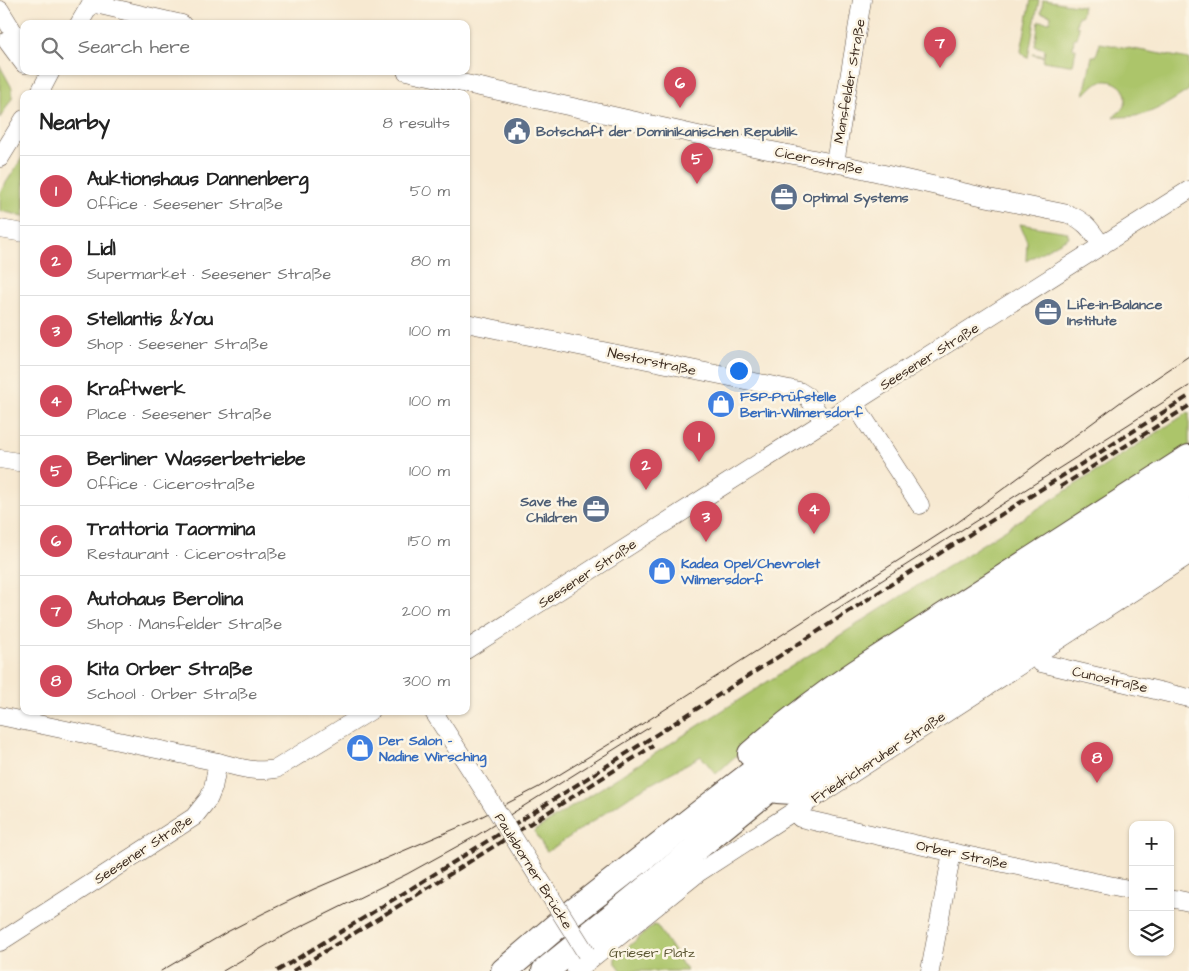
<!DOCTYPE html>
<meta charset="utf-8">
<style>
body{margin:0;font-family:"Architects Daughter",sans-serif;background:#f2f2f2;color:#222}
.controls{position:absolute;right:15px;bottom:15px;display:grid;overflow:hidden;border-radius:10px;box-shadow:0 1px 4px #0004}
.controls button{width:45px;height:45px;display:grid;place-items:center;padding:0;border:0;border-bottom:1px solid #e0e0e0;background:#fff;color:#222;font:25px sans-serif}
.you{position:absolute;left:738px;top:370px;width:18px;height:18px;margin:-12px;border:4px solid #fff;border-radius:50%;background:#1a73e8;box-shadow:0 0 0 8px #1a73e833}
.badge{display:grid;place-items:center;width:32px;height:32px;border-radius:50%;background:#d1495b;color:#fff;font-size:16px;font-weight:700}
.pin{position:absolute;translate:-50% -41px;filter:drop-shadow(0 1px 2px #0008)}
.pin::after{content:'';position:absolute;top:26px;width:18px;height:15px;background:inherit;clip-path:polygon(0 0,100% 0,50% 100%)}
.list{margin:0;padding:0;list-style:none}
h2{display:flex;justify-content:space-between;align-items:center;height:65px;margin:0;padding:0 20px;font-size:21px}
h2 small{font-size:16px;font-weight:400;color:#767676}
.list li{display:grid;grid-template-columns:32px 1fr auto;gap:15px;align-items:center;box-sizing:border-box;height:70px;padding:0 20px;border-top:1px solid #e0e0e0}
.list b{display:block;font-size:19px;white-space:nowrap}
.list p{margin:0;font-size:16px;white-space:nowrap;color:#767676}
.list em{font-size:16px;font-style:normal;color:#767676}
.icon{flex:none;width:28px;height:28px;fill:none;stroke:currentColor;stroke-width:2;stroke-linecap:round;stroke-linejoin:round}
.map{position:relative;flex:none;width:1189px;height:971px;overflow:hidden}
.search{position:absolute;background:#fff;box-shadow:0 1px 4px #0004;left:20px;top:20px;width:450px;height:55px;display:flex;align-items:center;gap:12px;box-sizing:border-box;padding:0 18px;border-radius:10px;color:#767676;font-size:19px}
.panel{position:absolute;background:#fff;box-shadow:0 1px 4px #0004;left:20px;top:90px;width:450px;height:625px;border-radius:10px}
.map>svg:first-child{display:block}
.green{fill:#acc56b;stroke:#747844}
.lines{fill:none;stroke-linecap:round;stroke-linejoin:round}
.minor-casing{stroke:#574739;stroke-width:19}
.highway-casing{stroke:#574739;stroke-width:28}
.minor{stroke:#fff;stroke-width:18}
.highway{stroke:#fff;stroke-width:26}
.tram{stroke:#3b2a1e;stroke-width:1}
.rail{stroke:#3b2a1e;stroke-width:4;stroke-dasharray:8 4;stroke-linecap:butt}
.minor-bridge-casing{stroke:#574739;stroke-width:19;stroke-linecap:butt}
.minor-bridge{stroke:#fff;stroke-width:18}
.labels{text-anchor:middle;stroke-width:5;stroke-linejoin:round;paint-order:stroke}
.street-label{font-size:14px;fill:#3b2a1e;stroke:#fcf5e5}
.service-label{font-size:14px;font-weight:bold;fill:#4e5e75;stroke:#fcf5e5;text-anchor:start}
.shop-label{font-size:14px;font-weight:bold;fill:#366cbe;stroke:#fcf5e5;text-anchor:start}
.park-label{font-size:14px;fill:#5d5835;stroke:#fcf5e5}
</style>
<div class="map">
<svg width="1189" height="971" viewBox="0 0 1189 971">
<rect width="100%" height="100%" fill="#fcf5e5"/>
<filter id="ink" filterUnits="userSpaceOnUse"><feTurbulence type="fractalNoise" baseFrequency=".02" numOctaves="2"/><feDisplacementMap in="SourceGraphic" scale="10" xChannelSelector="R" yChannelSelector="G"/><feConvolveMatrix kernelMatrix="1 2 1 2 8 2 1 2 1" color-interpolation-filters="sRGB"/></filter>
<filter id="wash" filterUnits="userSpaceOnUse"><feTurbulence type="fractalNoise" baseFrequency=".0096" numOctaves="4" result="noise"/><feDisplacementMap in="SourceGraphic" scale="20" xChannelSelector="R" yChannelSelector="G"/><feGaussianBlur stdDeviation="1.12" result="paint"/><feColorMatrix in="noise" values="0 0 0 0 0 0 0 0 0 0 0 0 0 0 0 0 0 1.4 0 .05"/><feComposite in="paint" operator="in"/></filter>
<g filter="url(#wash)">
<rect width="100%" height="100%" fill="#f7e9d1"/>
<g class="green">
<path d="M1031,0H1039L1028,58L1025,57L1021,51Z"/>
<path d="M1043,0L1083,6L1081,16H1078L1076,26L1079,27L1077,38H1074L1073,48L1076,49L1073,65H1069L1043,61L1044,57L1033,55V54L1044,56L1045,49L1035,46L1039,21L1050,22L1051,15L1041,13Z"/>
<path d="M1100,43L1189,59V90C1175,99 1160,109 1144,114C1134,117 1123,117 1113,117C1117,114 1122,110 1124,106C1132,90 1114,77 1099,82C1093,84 1088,91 1084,95L1092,56H1096Z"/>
<path d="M0,66L12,88V98L0,118Z"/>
<path d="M24,155V216L0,211V192Z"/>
<path d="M1020,224L1067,232L1069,237L1026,261L1027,242Z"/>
<path d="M1189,412V446L743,749L716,774L701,756L633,794L547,852L534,831Z"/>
<path d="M654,925L657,926L687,971H622L615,962V958Z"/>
</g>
</g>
<g filter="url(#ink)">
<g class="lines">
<g class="minor-casing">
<g id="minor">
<path d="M91,3L182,24"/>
<path d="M0,10L24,49"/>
<path d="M79,24L93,0"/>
<path d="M7,41L24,64"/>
<path d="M406,71L605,114L738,144L849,166L989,198L1068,214C1086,221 1091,230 1102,246"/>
<path d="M39,94L51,71"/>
<path d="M0,158L24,119"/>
<path d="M835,163L862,0"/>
<path d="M0,229L24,233"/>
<path d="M466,323L799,391L807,396L824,422"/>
<path d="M854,403L920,505"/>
<path d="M0,459L24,463"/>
<path d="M466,650L718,489L1189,190"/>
<path d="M1036,655L1041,663L1189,698"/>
<path d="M433,711L488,797"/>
<path d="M0,716L218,762C237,767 256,773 276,769L370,711"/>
<path d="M794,811L800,818L941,850L1133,890"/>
<path d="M1170,898L1189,902"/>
<path d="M0,942L194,817L209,798L213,788L218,762"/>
<path d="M576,971L698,873L1005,675L1189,555"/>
<path d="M930,971L952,852"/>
</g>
</g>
<g class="highway-casing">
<g id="highway">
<path d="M751,754C784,725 819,698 856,673L1189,458"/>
<path d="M777,790L793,791L1189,536"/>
<path d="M504,971L566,918L703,811L798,738L907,665L1189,483"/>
<path d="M545,971L768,790L802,764L918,686L1189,511"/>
</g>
</g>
<use href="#minor" class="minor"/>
<use href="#highway" class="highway"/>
<g class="tram">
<path d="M832,612L1189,386"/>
<path d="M161,971L227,932L264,913L314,889L471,822L539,787L639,726L957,523L1122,401L1189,356"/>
<path d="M223,971L267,945L300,927L407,874L476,836L650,727"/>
</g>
<g class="rail">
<path d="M1060,487L1189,406"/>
<path d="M277,971C482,846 685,717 887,587C987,523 1088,460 1189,396"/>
<path d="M293,971L439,881L653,746"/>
</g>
<g class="minor-bridge-casing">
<path id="minor-bridge" d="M488,797L586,953"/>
</g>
<use href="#minor-bridge" class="minor-bridge"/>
</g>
</g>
<defs>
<g id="civic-disc" transform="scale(1.4375)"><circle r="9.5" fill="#5c6f8a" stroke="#fcf5e5"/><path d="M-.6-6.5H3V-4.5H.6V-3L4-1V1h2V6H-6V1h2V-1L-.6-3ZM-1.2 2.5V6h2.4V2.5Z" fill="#fff"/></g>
<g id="office-disc" transform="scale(1.4375)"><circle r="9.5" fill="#5c6f8a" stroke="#fcf5e5"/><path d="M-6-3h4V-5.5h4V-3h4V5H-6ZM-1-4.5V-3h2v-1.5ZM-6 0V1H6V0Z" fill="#fff"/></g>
<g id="shop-disc" transform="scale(1.4375)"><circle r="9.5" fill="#3f7fe0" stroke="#fcf5e5"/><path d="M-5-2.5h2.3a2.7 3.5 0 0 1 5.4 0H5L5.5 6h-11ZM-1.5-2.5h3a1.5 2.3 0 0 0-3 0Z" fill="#fff"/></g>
</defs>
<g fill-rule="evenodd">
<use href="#civic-disc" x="517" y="131"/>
<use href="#office-disc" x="784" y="197"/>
<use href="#office-disc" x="1048" y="312"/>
<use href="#shop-disc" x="721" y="404"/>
<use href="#office-disc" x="596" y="509"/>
<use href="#shop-disc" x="662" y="571"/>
<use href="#shop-disc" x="360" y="748"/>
</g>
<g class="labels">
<g class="street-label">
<text transform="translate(849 81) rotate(-80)" y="5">Mansfelder Straße</text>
<text transform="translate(819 160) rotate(12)" y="5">Cicerostraße</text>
<text transform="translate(929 356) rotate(-32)" y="5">Seesener Straße</text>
<text transform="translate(652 361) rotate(12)" y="5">Nestorstraße</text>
<text transform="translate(587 573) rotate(-33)" y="5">Seesener Straße</text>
<text transform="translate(1110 679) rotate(13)" y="5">Cunostraße</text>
<text transform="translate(878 757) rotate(-33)" y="5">Friedrichsruher Straße</text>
<text transform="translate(143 849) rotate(-33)" y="5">Seesener Straße</text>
<text transform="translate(962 854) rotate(12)" y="5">Orber Straße</text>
<text transform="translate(534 871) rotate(58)" y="5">Paulsborner Brücke</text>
</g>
<g class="service-label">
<text x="536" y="136">Botschaft der Dominikanischen Republik</text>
<text x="803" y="202">Optimal Systems</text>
<text x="1067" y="309">Life-in-Balance<tspan x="1067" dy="16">Institute</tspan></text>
<text x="577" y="506" text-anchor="end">Save the<tspan x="577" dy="16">Children</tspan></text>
</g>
<g class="shop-label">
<text x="740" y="401">FSP-Prüfstelle<tspan x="740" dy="16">Berlin-Wilmersdorf</tspan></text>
<text x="681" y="568">Kadea Opel/Chevrolet<tspan x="681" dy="16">Wilmersdorf</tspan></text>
<text x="379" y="745">Der Salon -<tspan x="379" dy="16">Nadine Wirsching</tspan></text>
</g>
<g class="park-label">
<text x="652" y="957">Grieser Platz</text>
</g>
</g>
</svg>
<div class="controls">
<button>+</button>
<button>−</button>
<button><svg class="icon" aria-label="layers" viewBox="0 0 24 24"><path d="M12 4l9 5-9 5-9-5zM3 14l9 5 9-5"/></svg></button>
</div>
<div class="you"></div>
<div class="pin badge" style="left:699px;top:462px">1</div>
<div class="pin badge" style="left:646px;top:490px">2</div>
<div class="pin badge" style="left:706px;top:542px">3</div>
<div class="pin badge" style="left:814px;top:534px">4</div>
<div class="pin badge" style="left:697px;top:184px">5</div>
<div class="pin badge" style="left:680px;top:108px">6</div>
<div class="pin badge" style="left:940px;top:68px">7</div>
<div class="pin badge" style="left:1097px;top:783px">8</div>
<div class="search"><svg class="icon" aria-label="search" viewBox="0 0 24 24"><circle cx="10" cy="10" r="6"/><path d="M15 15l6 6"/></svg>Search here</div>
<section class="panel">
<h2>Nearby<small>8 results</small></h2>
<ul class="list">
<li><span class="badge">1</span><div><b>Auktionshaus Dannenberg</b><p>Office · Seesener Straße</p></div><em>50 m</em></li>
<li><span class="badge">2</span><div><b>Lidl</b><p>Supermarket · Seesener Straße</p></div><em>80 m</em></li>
<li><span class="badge">3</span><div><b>Stellantis &amp;You</b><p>Shop · Seesener Straße</p></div><em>100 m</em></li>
<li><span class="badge">4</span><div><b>Kraftwerk</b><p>Place · Seesener Straße</p></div><em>100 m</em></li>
<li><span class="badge">5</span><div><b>Berliner Wasserbetriebe</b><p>Office · Cicerostraße</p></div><em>100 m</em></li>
<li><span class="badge">6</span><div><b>Trattoria Taormina</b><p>Restaurant · Cicerostraße</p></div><em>150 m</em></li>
<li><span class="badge">7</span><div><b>Autohaus Berolina</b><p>Shop · Mansfelder Straße</p></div><em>200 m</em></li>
<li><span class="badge">8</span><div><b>Kita Orber Straße</b><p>School · Orber Straße</p></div><em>300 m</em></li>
</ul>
</section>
</div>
